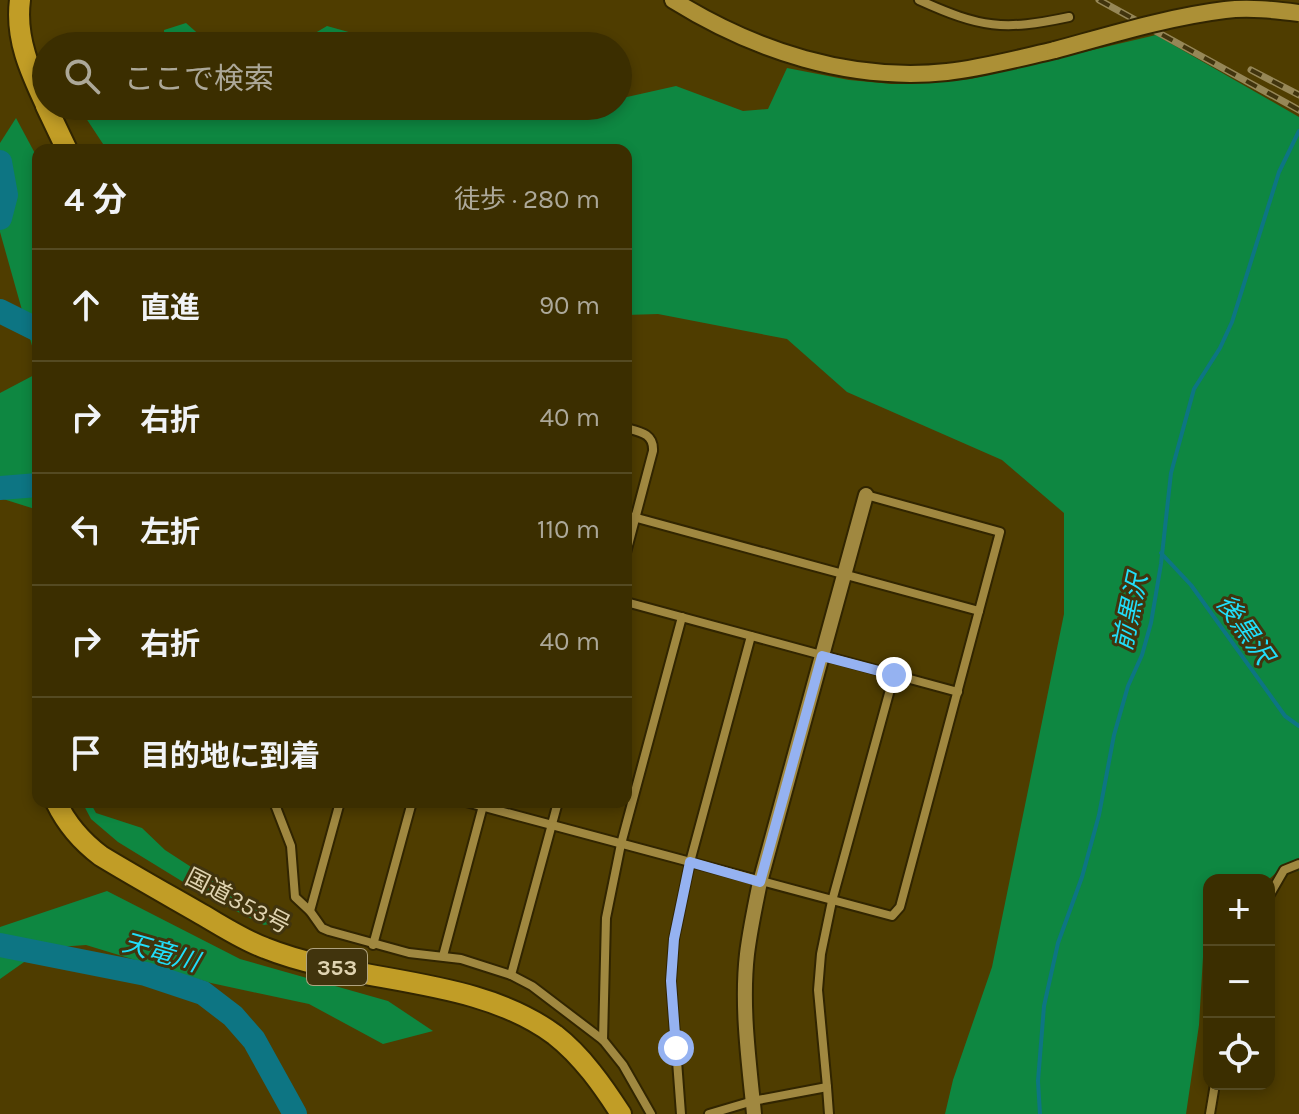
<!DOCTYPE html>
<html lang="ja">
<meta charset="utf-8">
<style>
body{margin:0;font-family:Karla,"Noto Sans JP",sans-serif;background:#463a0f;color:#f1f3f6}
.controls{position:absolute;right:24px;bottom:24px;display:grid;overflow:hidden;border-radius:16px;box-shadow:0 4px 12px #0003}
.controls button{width:72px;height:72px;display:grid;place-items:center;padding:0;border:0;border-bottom:2px solid #544a22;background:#3b2e00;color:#f1f3f6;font:40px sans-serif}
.stop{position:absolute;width:24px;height:24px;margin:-18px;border:6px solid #95b2f1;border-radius:50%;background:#fff}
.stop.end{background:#95b2f1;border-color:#fff;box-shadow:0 2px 8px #0008}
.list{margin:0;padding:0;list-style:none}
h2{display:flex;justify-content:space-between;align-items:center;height:104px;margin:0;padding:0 32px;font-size:34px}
h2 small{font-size:26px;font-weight:400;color:#aca899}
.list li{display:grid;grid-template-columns:52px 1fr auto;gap:24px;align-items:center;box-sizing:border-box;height:112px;padding:0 32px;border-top:2px solid #544a22}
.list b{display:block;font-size:30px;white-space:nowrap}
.list em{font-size:26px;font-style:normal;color:#aca899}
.icon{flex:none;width:44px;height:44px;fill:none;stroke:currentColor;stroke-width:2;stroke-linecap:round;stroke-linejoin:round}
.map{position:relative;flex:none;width:1299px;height:1114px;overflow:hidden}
.search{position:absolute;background:#3b2e00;box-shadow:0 4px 12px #0003;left:32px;top:32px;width:600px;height:88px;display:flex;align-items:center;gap:20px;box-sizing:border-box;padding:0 28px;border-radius:44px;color:#aca899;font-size:30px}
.panel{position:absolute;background:#3b2e00;box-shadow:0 4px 12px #0003;left:32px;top:144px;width:600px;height:664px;border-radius:16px}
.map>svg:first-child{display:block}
.forest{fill:#0e8741}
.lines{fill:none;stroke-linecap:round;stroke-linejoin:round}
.stream{stroke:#0d7583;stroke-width:4}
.river{stroke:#0d7583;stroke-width:24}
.minor-casing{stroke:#312500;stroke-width:12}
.tertiary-casing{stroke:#312500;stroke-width:18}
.secondary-casing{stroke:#312500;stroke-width:20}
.trunk-casing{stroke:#312500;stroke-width:24}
.minor{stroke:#a08840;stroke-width:8}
.tertiary{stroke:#a08840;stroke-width:14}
.secondary{stroke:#ac9036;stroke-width:16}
.trunk{stroke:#c19d26;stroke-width:20}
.rail-casing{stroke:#968757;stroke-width:7}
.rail{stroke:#41340d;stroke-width:4;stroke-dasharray:12;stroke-linecap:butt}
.secondary-bridge-casing{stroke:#312500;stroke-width:20;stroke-linecap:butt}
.secondary-bridge{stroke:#ac9036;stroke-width:16}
.route{stroke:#95b2f1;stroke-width:10}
.labels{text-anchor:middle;stroke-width:6;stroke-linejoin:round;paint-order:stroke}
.shield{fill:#41340d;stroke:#b0a37f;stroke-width:2}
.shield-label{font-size:22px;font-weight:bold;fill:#dfd3b0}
.street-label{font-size:24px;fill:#dfd3b0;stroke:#41340d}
.water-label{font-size:26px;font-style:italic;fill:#21def9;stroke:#41340d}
</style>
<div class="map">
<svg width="1299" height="1114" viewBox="0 0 1299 1114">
<rect width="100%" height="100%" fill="#4f3d00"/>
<g class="forest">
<path d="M186,23L212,46H165L164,30Z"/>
<path d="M327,26L399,46H293Z"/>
<path d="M1156,35L1299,117V871L1276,873L1268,880H1209V935L1204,940L1199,1025L1186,1114H945L953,1080L992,967L1064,614V513L1002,460L847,392L787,339L658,314L626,315V150H107L78,106H150L172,116V106H618V99L676,86L743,111L768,109L787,68L849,80L892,84L929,83L970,79Z"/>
<path d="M16,118L38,159V367L0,232V143Z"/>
<path d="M38,373V510L0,498V393Z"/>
<path d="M82,802H90L96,813L142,828L165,850L245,902L286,921L264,925L206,896L118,842L91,819Z"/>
<path d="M107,891L240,959L388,1001L433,1031L383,1044L309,1004L211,983L86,945L44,948L0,979V927Z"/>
</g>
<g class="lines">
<g class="stream">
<path d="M1161,553L1191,585L1285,716L1299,726"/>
<path d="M1040,1114L1038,1081L1044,1006L1058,943L1082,877L1099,815L1114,735L1128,686L1142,655L1151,623L1161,564L1171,473L1194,389L1220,348L1232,322L1279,172L1299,131"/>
</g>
<g class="river">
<path d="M0,162L6,195L0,218"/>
<path d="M0,311L38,330"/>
<path d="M0,488L38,485"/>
<path d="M0,945L146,974L203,993L233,1016L254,1040L295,1114"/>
</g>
<g class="minor-casing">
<g id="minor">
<path d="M919,0C981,28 1003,31 1069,17"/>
<path d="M626,428C641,432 654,434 653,451L626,553"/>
<path d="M626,515L979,611"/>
<path d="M626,602L958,692"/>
<path d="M274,802L291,846L295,897L310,911"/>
<path d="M340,802L310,911L322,928L329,931L409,953L461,959L511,975L532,986L603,1040L623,1065L651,1114"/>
<path d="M466,802L892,916L900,907L1000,532L866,495"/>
<path d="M1269,896L1284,870L1299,864"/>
<path d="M373,945L412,802"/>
<path d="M443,956L484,802"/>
<path d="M511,975L558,802"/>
<path d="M603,1040L606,918L621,844L682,617"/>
<path d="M827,1087L829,1114"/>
<path d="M681,1114L671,981L674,939L690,862L751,636"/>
<path d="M709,1114L753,1101L827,1087L818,990L821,954L832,901L894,675"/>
<path d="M1210,1114L1215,1084"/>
</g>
</g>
<g class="tertiary-casing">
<path id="tertiary" d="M754,1114C749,1062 741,1007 747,954C750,930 755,906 760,882L866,495"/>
</g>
<g class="secondary-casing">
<path id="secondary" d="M673,0C755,51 850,82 947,72C983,68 1020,58 1055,50"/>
</g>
<g class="trunk-casing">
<g id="trunk">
<path d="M20,0C15,38 30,71 46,105"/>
<path d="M46,106L67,150"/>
<path d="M56,802C67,825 81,841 101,856C134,876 168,895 201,914C222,926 243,940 265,948C357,985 474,975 555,1035C582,1056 603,1086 621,1114"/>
</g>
</g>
<use href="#minor" class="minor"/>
<use href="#tertiary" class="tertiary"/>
<use href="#secondary" class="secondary"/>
<use href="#trunk" class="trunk"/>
<g class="rail-casing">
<g id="rail">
<path d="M1099,0L1299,110"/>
<path d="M1251,70L1299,95"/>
</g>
</g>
<use href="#rail" class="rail"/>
<g class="secondary-bridge-casing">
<path id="secondary-bridge" d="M1055,50C1110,35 1168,17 1225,10C1249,7 1274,10 1299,13"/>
</g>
<use href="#secondary-bridge" class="secondary-bridge"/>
</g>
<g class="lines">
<path class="route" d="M676,1048L671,981L674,939L690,862L760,882L822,656L894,675"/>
</g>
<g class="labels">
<rect class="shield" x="307" y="949" width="60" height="36" rx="6"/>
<g class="shield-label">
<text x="337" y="975">353</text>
</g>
<g class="street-label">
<text transform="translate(238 901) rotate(27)" y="8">国道353号</text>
</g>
<g class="water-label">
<text transform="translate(1130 612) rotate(-78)" y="9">前黒沢</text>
<text transform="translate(1245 629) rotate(55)" y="9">後黒沢</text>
<text transform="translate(161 952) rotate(16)" y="9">天竜川</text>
</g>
</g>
</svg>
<div class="controls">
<button>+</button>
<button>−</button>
<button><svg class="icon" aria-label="locate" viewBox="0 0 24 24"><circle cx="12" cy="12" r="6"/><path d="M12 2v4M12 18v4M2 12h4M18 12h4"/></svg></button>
</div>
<div class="stop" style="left:676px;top:1048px"></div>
<div class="stop end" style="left:894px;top:675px"></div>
<div class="search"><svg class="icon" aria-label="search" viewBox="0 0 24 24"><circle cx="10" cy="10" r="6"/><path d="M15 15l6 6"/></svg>ここで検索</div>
<section class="panel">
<h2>4 分<small>徒歩 · 280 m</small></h2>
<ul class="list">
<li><svg class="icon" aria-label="ahead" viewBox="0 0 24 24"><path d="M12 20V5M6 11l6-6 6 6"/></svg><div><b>直進</b></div><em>90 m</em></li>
<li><svg class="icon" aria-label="right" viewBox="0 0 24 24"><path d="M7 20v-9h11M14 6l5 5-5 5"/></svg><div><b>右折</b></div><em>40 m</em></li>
<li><svg class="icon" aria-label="left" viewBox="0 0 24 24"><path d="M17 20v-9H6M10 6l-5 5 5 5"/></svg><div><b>左折</b></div><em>110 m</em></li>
<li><svg class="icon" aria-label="right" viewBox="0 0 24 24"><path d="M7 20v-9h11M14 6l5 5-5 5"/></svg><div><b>右折</b></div><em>40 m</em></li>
<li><svg class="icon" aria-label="arrive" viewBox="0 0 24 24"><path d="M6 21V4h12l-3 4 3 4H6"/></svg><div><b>目的地に到着</b></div></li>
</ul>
</section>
</div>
